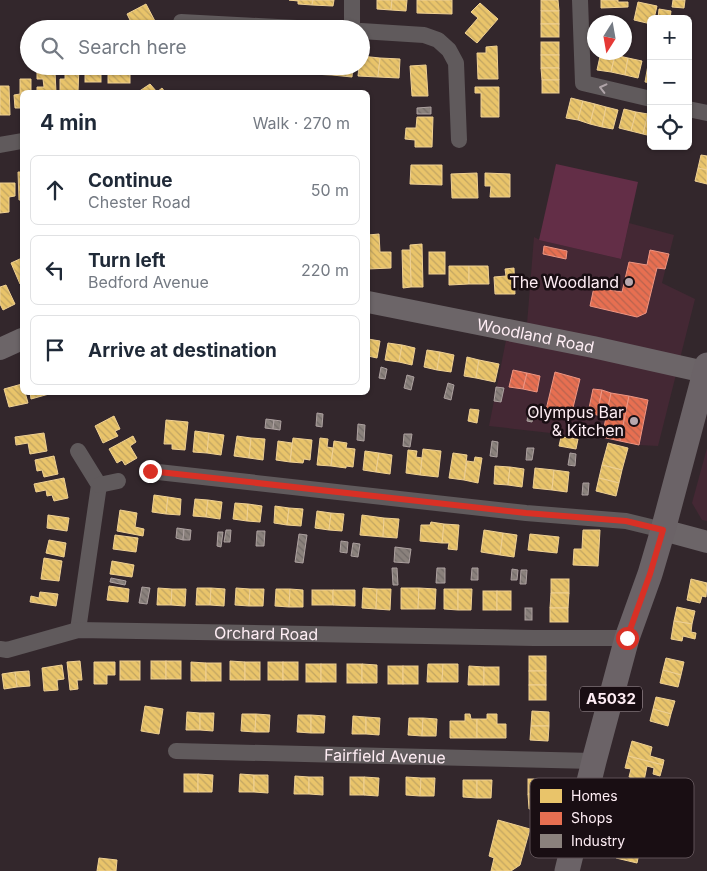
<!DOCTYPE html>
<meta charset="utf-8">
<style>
body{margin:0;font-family:Inter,sans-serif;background:#f2f2f3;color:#1f2937}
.controls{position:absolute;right:15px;top:15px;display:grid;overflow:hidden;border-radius:8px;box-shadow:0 1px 4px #0004}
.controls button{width:45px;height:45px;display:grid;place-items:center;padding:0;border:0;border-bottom:1px solid #e0e1e3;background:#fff;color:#1f2937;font:25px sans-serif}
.compass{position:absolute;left:587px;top:15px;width:45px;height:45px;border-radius:50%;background:#fff;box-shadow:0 1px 4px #0004;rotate:191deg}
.stop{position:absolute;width:15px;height:15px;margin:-11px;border:4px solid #d93025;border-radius:50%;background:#fff}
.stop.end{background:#d93025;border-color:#fff;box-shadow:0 1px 5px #0008}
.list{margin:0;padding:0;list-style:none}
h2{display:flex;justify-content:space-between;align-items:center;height:65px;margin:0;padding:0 20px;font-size:21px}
h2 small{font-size:16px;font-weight:400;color:#747a83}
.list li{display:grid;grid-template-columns:32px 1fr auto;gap:15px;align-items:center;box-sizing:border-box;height:70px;margin:0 10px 10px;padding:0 10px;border:1px solid #e0e1e3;border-radius:8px}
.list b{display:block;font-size:19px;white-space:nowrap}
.list p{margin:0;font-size:16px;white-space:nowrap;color:#747a83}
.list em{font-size:16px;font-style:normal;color:#747a83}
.icon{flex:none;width:28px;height:28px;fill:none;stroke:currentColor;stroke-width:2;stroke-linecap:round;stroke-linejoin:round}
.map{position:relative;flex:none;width:707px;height:871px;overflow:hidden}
.search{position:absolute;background:#fff;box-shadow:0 1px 4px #0004;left:20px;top:20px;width:350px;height:55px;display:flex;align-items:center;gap:12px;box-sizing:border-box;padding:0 18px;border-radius:28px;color:#747a83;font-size:19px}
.panel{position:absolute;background:#fff;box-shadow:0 1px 4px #0004;left:20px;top:90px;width:350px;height:305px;border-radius:8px}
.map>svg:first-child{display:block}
.built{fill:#442834}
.pitch{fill:#632e47}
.homes{fill:url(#homes-back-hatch);stroke:#efd093}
.shops{fill:url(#shops-back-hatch);stroke:#ee9582}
.industry{fill:url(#industry-back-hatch);stroke:#ada1a0}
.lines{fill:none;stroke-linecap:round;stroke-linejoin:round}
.street{stroke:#605a5c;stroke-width:16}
.secondary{stroke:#6c6568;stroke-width:22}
.primary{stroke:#6b6367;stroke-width:25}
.oneway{stroke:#afa4a8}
.route{stroke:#d93025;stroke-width:6}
.poi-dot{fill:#b7a8ae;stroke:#190e13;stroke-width:2}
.labels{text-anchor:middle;stroke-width:5;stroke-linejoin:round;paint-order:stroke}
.shield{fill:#190e13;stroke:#b9aab0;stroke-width:1}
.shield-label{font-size:15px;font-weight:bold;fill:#feedf4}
.poi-label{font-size:16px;fill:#feedf4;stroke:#190e13;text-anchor:end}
.street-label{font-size:16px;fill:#feedf4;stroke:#190e13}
.key{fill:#190e13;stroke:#5e5156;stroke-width:1}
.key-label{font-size:14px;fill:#feedf4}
</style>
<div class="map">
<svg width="707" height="871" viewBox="0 0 707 871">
<defs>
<pattern id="homes-back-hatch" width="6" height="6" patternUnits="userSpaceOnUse" patternTransform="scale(1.25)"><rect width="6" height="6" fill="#e9c46a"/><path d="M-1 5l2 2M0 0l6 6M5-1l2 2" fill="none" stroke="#c2a562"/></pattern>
<pattern id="shops-back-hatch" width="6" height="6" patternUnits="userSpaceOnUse" patternTransform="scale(1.25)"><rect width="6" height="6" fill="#e76f51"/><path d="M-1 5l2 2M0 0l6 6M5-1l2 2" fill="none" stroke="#b8634f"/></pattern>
<pattern id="industry-back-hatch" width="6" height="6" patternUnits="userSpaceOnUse" patternTransform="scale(1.25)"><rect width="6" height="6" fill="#8a817c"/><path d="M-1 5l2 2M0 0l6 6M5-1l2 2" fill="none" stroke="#716a68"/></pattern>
</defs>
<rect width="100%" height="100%" fill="#33272c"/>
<g class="built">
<path d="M629,223L674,235L662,283L695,299L658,446L639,445L613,440L489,426L510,320L527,324L534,237L540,240L621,259Z"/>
<path d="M707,448V521L702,520L692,503Z"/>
</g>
<path class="pitch" d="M556,164L638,182L621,259L539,240Z"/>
<g class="homes">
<path d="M289,0H313L312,5L298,4V1Z"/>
<path d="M313,0H334L333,6L312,5Z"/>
<path d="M377,0H392L391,10L377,9Z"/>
<path d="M392,0H407L406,11L391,10Z"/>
<path d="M417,0H452V14L417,13Z"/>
<path d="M541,0H558L559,11H541Z"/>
<path d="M601,0H618V2H628V7L601,8Z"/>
<path d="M673,0H685L684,8L672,7Z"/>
<path d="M638,2L657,6L654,19H651V24L634,20Z"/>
<path d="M480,3L498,19L477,43L465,33L478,18L471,12Z"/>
<path d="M146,4L156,23L143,29H141L138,23L133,26L127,14Z"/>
<path d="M659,9L671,11L670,19H658Z"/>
<rect x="541" y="11" width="18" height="13"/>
<rect x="541" y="24" width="18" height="13"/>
<rect x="541" y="42" width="18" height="13"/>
<path d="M497,46L498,79H478L477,53H486V47Z"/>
<path d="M601,52L615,55L611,72L597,70Z"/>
<rect x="541" y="55" width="18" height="13"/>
<path d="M615,55L628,58L625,75L611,72Z"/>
<path d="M361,56L380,58L378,77L358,76L359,66H361Z"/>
<path d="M380,58L400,59L399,78L378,77Z"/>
<path d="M628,58L642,61L638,78L625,75Z"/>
<path d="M426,65L428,96H412L410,66Z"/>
<path d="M648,65H651V83L645,82Z"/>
<path d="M65,66H79L78,92H60V79H65Z"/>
<rect x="85" y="66" width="16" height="16"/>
<rect x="108" y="66" width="22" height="17"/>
<path d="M219,66H240L239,71L219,69Z"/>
<path d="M240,66H260V72L239,71Z"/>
<path d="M266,66H286V73L266,71Z"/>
<path d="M286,66H307L306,74L286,73Z"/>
<path d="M312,66H333L332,75L312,74Z"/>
<path d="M333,66H353L352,77L332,75Z"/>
<path d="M541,68H559V80H542Z"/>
<path d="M37,72H55L56,92H37V87H44L43,79H37Z"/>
<path d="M20,79H31V92H22V108H15L14,95L20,94Z"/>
<rect x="542" y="80" width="17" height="13"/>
<path d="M150,84L157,92L162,88L165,92H138Z"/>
<path d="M0,86H9L10,115H0Z"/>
<path d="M475,87H499V117H481V93H475Z"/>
<path d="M571,98L583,101L578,120L566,118Z"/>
<path d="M583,101L595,104L590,124L578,120Z"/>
<path d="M595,104L606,107L602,127L590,124Z"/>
<path d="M606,107L618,110L613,129L602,127Z"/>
<path d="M624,109L636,112L631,131L619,128Z"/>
<path d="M636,112L648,114L643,134L631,131Z"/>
<path d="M648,114L651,115V136L643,134Z"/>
<path d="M417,117H433L432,147H415V140L405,139L406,128H416Z"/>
<path d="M701,155L707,156V170L698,168Z"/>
<path d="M411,165H442V185L410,184Z"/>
<path d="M698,168L707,170V184L695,181Z"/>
<path d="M18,172H22V200H19Z"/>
<path d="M477,173L478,198H452L451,174Z"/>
<path d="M485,173L510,174V197H490L491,186H485Z"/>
<path d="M0,183H15V196L9,197V212L0,213Z"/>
<path d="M379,234L380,252H391V268L368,269V235Z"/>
<path d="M422,244L423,287H411L410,245Z"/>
<path d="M402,250H410L411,287L403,288Z"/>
<rect x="429" y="252" width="16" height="22"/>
<path d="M22,258V283L20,284L11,263Z"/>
<path d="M449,266H469V284L449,285Z"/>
<path d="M469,266H488L489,284H469Z"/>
<path d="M514,268L515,294H495L494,277L506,276L505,269Z"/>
<path d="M6,285L15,304L3,310L0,304V287Z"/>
<path d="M368,339L380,341L377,358L368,356Z"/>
<path d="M388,343L402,345L399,362L385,360Z"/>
<path d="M402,345L415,348L412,365L399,362Z"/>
<path d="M427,350L440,352L437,370L424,367Z"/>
<path d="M440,352L454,355L451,372L437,370Z"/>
<path d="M467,357L479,360L476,378L464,376Z"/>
<path d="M479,360L499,364L495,382L476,378Z"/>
<path d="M22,384V392H25L28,403L9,407L4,389Z"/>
<path d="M30,392H49V394L31,399Z"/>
<path d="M470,409L479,410L477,423L468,421Z"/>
<path d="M114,416L120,429L115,431L118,436L103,443L95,426Z"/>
<path d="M166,420L188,422L185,450L172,449V444H164Z"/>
<path d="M195,431L209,433L207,453L193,452Z"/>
<path d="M44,433L47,451L30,454L28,443L16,445L15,437Z"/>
<path d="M209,433L224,435L221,455L207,453Z"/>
<path d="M133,436L136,442L130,446L137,458L125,465L122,460L117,463L109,449Z"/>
<path d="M237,436L251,438L249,458L234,456Z"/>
<path d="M561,437L578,439L576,449L559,446Z"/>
<path d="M251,438L265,439L263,460L249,458Z"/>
<path d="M293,438L312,440L310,460L304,459L303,463L290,462Z"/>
<path d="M320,438L328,439L327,447L333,448L331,466L317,465Z"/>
<path d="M278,441L292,443L290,462L276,460Z"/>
<path d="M334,441L347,443L346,448L355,449L353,467L346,466V468L331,466Z"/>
<path d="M608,443L628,448L622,470L602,465Z"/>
<path d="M423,449L441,451L438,477L420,475Z"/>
<path d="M408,450L417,451L416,457L422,458L420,475L406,473Z"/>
<path d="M365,451L379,453L376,472L363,470Z"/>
<path d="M379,453L392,455L390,474L376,472Z"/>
<path d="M453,453L467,455L464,480L449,478Z"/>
<path d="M54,456L58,474L44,477L42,470L37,471L35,460Z"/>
<path d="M475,457L482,458L478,483L464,480L467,461L474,462Z"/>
<path d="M602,465L622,470L619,483L599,478Z"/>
<path d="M495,466L510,467L508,485L494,484Z"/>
<path d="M510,467L524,469L522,487L508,485Z"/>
<path d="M535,468L554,470L552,490L533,488Z"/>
<path d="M554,470L569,472L567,492L552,490Z"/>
<path d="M64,478L68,498L54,501L52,495L47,496L46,490L36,492L34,484Z"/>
<path d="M599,478L619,483L616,496L596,491Z"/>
<path d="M154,495L168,497L166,514L152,512Z"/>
<path d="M168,497L181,499L180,515L166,514Z"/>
<path d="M195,499L208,500L206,517L193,516Z"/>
<path d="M208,500L222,502L220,519L206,517Z"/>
<path d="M235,503L248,504L247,521L233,519Z"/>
<path d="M248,504L262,506L260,522L247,521Z"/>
<path d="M275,506L289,508L287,525L274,523Z"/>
<path d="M289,508L303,509L301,526L287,525Z"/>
<path d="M120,510L137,513L135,527L144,529L143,536L117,531Z"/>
<path d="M317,511L331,513L329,530L315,528Z"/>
<path d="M331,513L344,514L342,531L329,530Z"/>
<path d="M48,515L69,518L67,531L47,528Z"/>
<path d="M362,515L384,518L383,537L360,535Z"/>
<path d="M384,518L399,519L397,538L383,537Z"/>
<path d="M431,522L444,524L442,543L420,541L421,525H430Z"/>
<path d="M444,524L459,525L457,550L448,549L449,543H442Z"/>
<path d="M484,530L503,533L500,555L481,552Z"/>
<path d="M583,530H600L598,566L573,565L574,549H582Z"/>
<path d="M503,533L517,535L514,557L500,555Z"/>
<path d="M530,534L559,537L557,553L528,550Z"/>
<path d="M115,535L138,538L136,552L113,549Z"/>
<path d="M49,540L66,543L64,557L46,553Z"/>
<path d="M44,558L62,561L59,581L41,579Z"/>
<path d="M112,561L134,565L132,577L110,574Z"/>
<rect x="551" y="579" width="18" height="14"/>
<path d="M691,579L707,583L706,597L702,596L700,603L687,600Z"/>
<path d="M109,586L129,589L128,602L107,600Z"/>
<path d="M158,588L172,589L171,605H157Z"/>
<path d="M197,588H211L210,605H196Z"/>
<path d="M211,588L225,589L224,606L210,605Z"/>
<path d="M236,588L250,589L249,606L235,605Z"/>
<path d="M363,588L377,589L376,609L362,608Z"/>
<path d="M401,588H419L418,609H401Z"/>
<path d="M419,588L436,589L435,609H418Z"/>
<path d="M172,589H186L185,606L171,605Z"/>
<path d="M250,589H264L263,606H249Z"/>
<path d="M276,589H290L289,607L275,606Z"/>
<path d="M290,589L303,590V607H289Z"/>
<path d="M377,589H391L390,610L376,609Z"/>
<path d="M444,589H458V610L444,609Z"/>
<path d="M458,589H472L471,610H458Z"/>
<rect x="312" y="590" width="21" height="15"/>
<path d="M333,590H355V606L333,605Z"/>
<rect x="483" y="591" width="14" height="19"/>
<rect x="497" y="591" width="14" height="19"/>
<path d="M40,592L58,594L56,606L30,602L31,596L39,598Z"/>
<path d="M551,593H569L568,608H550Z"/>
<path d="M677,607L695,611L692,624L674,621Z"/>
<rect x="550" y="608" width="18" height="14"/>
<path d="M674,621L692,624L691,632L696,633L695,639L683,636L682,641L671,639Z"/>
<rect x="529" y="656" width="17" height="15"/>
<path d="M666,658L684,662L681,675L663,670Z"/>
<path d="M80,661L82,680H77L78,689L70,690L67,662Z"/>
<rect x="120" y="661" width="20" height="19"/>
<rect x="151" y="661" width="15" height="18"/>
<rect x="166" y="661" width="15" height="18"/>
<path d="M230,661L245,662V680H230Z"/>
<path d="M94,662H115V675H107V684H94Z"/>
<path d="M191,662L206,663V681H191Z"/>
<rect x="245" y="662" width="15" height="18"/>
<rect x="268" y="662" width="15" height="18"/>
<rect x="283" y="662" width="15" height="18"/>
<rect x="206" y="663" width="15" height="18"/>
<rect x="306" y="664" width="15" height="18"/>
<rect x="321" y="664" width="15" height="18"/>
<rect x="347" y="664" width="15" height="19"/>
<path d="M362,664L377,665V683H362Z"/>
<path d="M428,664H443L442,682H427Z"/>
<path d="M443,664H458V682H442Z"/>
<path d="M62,665L64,679L57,680L58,690L44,691L42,668Z"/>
<rect x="388" y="666" width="15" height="18"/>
<rect x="403" y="666" width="15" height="18"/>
<path d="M469,666L484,667V685H468Z"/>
<rect x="484" y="667" width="15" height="18"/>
<path d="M663,670L681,675L678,687L660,683Z"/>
<path d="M29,671L30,686L17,687L15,672Z"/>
<rect x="529" y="671" width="17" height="14"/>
<path d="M15,672L17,687L4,689L2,674Z"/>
<rect x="529" y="685" width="17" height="15"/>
<path d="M656,697L675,701L671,714L653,709Z"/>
<path d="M145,706L163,709L159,734L141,731Z"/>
<path d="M653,709L671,714L668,726L650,721Z"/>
<path d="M532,711L549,712V726H531Z"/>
<path d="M187,712L200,713V730H186Z"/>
<path d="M200,713H214L213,731L200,730Z"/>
<path d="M242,714H256L255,732L241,731Z"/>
<path d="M256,714L270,715L269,732H255Z"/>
<path d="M465,714H470L471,719H477V738H450V721H465Z"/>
<path d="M487,714H497V724H506V738H477V719H487Z"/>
<path d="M298,715H311V733L297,732Z"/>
<path d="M311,715L325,716L324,733H311Z"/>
<path d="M353,716L366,717V734H352Z"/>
<path d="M366,717L380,718L379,735L366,734Z"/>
<path d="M409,718H423L422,736L408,735Z"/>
<path d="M423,718L437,719L436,736H422Z"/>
<path d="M531,726H549L548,741L530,740Z"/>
<path d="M632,741L652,747L650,756L664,760L663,765L628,756Z"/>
<path d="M628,756L663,765L660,776L653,774L654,768L647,766L644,781L629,777L631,769L625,768Z"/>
<rect x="184" y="774" width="14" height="18"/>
<path d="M198,774L213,775L212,792H198Z"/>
<path d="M240,774L254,775V792H239Z"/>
<path d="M254,775H268V793L254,792Z"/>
<path d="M295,776L309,777V794H294Z"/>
<path d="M309,777H323V795L309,794Z"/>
<rect x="350" y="777" width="14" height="18"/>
<path d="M364,777L379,778L378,796L364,795Z"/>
<path d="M406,777L421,778L420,796L406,795Z"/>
<path d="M421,778H435L434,796H420Z"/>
<rect x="528" y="779" width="19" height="15"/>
<path d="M463,780H477V798L463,797Z"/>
<path d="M477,780H492L491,798H477Z"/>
<path d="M528,794H547V809H529Z"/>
<path d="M498,820L530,829L520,865L511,871H491L494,858L489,856Z"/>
<path d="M619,844L640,849L637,863L616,858Z"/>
<path d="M99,858L117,860L116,871H97Z"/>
</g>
<g class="shops">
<path d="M544,246L567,251L566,259L543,254Z"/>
<path d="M650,250L669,254L665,269L657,268L646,313L637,317L590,306L594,287L622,292L629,262L647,265Z"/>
<path d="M513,370L527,373L523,389L509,387Z"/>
<path d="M555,372L580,379L570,420L545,414Z"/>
<path d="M527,373L540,376L537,392L523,389Z"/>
<path d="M593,389L602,390L597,415L588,413Z"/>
<path d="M602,390L611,393L606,417L597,415Z"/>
<path d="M611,393L629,396L620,441L602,437Z"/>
<path d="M629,396L648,400L639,445L620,441Z"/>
</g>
<g class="industry">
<path d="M431,107V114H417V108Z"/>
<path d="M381,367L387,369L385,379L379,378Z"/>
<path d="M407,375L414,377L411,390L404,388Z"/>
<path d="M448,383L454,385L451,400L444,398Z"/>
<path d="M496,387L504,388L501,402L494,401Z"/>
<path d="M529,409L535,411L532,422L527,421Z"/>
<path d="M317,413L323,414L322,427L316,426Z"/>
<path d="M266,419L274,420L273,429L265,428Z"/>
<path d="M274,420L281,421L280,430L273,429Z"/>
<path d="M358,424L365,425L364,441L357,440Z"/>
<path d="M404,434H412L410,447L403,446Z"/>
<path d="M492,441L498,442L497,457L490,456Z"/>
<path d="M527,448H534L532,460H526Z"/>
<path d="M570,453L576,454L575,466L568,465Z"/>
<path d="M583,483H589L588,495H582Z"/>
<path d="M177,528L184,529L183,540L176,538Z"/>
<path d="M184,529L191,530L190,540H183Z"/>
<path d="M226,530H231L230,542H224Z"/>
<path d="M257,531H265L264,546H256Z"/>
<path d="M218,532H223L221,547L217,546Z"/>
<path d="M299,534L307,535L303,563L295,562Z"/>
<path d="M341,541L348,542L347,553L340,552Z"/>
<path d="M353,543L360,544L358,557L351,556Z"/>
<path d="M395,547L411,549L409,563L394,562Z"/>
<path d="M392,568H397L398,585H393Z"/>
<path d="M437,568H445V583H436Z"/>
<path d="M472,568H478V580H471Z"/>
<path d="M512,569L518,570L517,580H511Z"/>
<path d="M521,570H527L526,584H520Z"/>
<path d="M111,578L126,581L125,585L110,582Z"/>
<path d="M142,587L150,588L147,604L139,603Z"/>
<rect x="525" y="608" width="7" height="12"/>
</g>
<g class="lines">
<g class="street">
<path d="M352,0V29"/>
<path d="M580,0L583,83L651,99"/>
<path d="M181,22L316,29"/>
<path d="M361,31L424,35L438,40L449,50L456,63L459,140"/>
<path d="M688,109L707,113"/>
<path d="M0,145L22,141"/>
<path d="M78,451L99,485L78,630"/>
<path d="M149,471L526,513L626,521L663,530"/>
<path d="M99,485L118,481"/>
<path id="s1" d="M0,649L7,650L78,630L534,638H627"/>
<path id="s2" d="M176,751L594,761"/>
</g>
<g class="secondary">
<path id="s3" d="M368,302L593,347L705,372"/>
<path d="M0,349L22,339"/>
<path d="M663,530L707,542"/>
</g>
<path class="primary" d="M567,871L594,761L627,638L650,574L663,530L707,365"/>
</g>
<defs><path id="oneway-chevron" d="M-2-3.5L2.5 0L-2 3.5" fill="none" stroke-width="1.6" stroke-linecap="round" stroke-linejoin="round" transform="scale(1.25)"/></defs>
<use class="oneway" href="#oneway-chevron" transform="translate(603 88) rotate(-166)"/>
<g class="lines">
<path class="route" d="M150,471L526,513L626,521L663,530L650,574L627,638"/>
</g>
<g class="poi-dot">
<circle cx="629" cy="282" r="5"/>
<circle cx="634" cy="421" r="5"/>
</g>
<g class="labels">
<rect class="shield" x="580" y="686.5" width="62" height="25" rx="4"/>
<g class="shield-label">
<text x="611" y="704">A5032</text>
</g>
<g class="poi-label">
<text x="619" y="288">The Woodland</text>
<text x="624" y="418">Olympus Bar<tspan x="624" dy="18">&amp; Kitchen</tspan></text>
</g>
<g class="street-label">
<text dy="6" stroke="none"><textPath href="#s3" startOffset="171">Woodland Road</textPath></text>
<text dy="6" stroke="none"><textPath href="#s1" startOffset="269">Orchard Road</textPath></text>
<text dy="6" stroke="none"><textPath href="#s2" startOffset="209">Fairfield Avenue</textPath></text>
</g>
</g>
<rect x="530" y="778" width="164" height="80" rx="8" class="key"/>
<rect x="540" y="789" width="22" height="14" fill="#e9c46a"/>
<rect x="540" y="812" width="22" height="13" fill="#e76f51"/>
<rect x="540" y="834" width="22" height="14" fill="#8a817c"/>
<g class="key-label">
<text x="571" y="801">Homes</text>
<text x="571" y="823">Shops</text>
<text x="571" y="846">Industry</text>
</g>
</svg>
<div class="controls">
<button>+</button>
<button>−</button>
<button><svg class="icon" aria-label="locate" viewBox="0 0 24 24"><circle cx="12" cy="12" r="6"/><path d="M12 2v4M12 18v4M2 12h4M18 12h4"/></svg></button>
</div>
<svg class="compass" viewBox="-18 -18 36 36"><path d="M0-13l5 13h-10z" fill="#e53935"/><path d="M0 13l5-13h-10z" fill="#747a83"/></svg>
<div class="stop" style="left:627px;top:638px"></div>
<div class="stop end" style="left:150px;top:471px"></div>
<div class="search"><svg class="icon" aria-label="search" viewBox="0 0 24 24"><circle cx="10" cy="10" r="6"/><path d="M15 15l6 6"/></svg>Search here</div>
<section class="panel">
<h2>4 min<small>Walk · 270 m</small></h2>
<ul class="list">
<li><svg class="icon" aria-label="ahead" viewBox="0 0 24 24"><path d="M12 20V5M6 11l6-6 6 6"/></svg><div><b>Continue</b><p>Chester Road</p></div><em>50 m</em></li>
<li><svg class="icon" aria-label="left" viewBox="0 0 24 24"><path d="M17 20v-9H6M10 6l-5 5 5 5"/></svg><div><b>Turn left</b><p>Bedford Avenue</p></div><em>220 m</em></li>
<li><svg class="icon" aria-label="arrive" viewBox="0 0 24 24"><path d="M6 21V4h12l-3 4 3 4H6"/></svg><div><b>Arrive at destination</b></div></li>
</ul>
</section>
</div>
